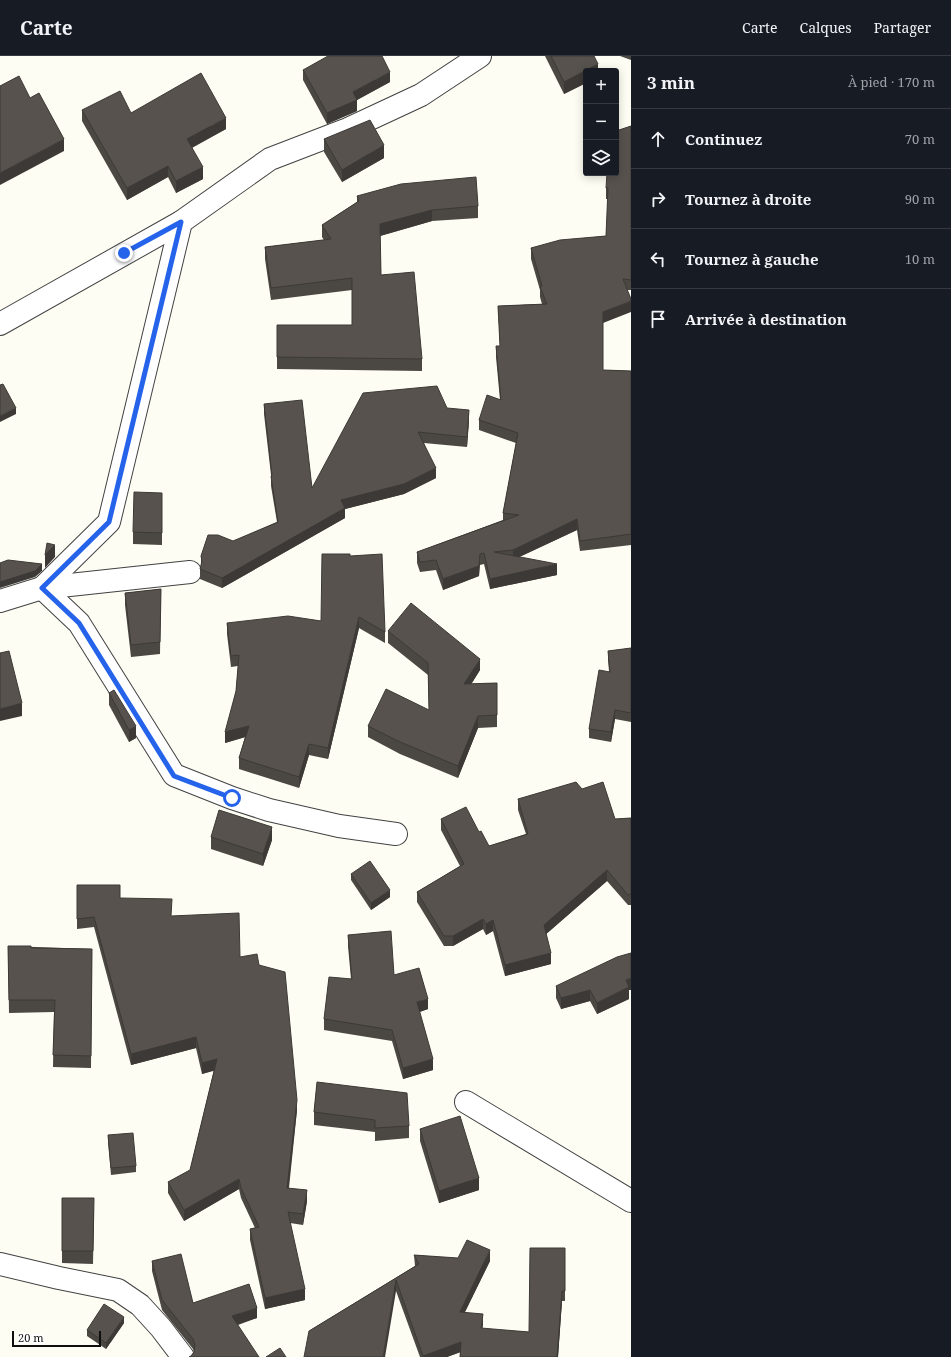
<!DOCTYPE html>
<html lang="fr">
<meta charset="utf-8">
<style>
body{margin:0;font-family:"Noto Serif",serif;background:#20242c;color:#f1f3f6}
.controls{position:absolute;right:12px;top:12px;display:grid;overflow:hidden;border-radius:4px;box-shadow:0 2px 10px #0003}
.controls button{width:36px;height:36px;display:grid;place-items:center;padding:0;border:0;border-bottom:1px solid #363941;background:#171b24;color:#f1f3f6;font:20px sans-serif}
.scale{position:absolute;left:12px;bottom:10px;width:89px;box-sizing:border-box;padding-left:4px;border:2px solid #0f0f0f;border-top:0;font-size:11px;line-height:14px;white-space:nowrap;color:#0f0f0f;-webkit-text-stroke:3px #fff;paint-order:stroke}
.stop{position:absolute;width:12px;height:12px;margin:-9px;border:3px solid #2563eb;border-radius:50%;background:#fff}
.stop.end{background:#2563eb;border-color:#fff;box-shadow:0 1px 4px #0008}
.list{margin:0;padding:0;list-style:none}
h2{display:flex;justify-content:space-between;align-items:center;height:52px;margin:0;padding:0 16px;font-size:17px}
h2 small{font-size:13px;font-weight:400;color:#9ea1a6}
.list li{display:grid;grid-template-columns:26px 1fr auto;gap:12px;align-items:center;box-sizing:border-box;height:60px;padding:0 16px;border-top:1px solid #363941}
.list b{display:block;font-size:15px;white-space:nowrap}
.list em{font-size:13px;font-style:normal;color:#9ea1a6}
.icon{flex:none;width:22px;height:22px;fill:none;stroke:currentColor;stroke-width:2;stroke-linecap:round;stroke-linejoin:round}
.map{position:relative;flex:none;width:631px;height:1301px;overflow:hidden}
header{display:flex;align-items:center;gap:24px;box-sizing:border-box;height:56px;padding:0 20px;background:#171b24;border-bottom:1px solid #363941}
header strong{font-size:19px}
nav{display:flex;gap:22px;margin-inline-start:auto;font-size:14px}
main{display:flex}
aside{flex:1;background:#171b24}
.map>svg:first-child{display:block}
.lines{fill:none;stroke-linecap:round;stroke-linejoin:round}
.minor-casing{stroke:#424242;stroke-width:24}
.minor{stroke:#fff;stroke-width:22}
.wall{fill:#4b4742}
.shaded-wall{fill:#3d3936}
.building{fill:#57524d;stroke:#3d3936}
.route{stroke:#2563eb;stroke-width:5}
</style>
<header>
<strong>Carte</strong>
<nav><a>Carte</a><a>Calques</a><a>Partager</a></nav>
</header>
<main>
<div class="map">
<svg width="631" height="1301" viewBox="0 0 631 1301">
<rect width="100%" height="100%" fill="#fdfdf3"/>
<g class="lines">
<g class="minor-casing">
<g id="minor">
<path d="M181,166L270,103L348,73L421,39L480,0"/>
<path d="M0,268L181,166L109,466L42,532"/>
<path d="M42,532L79,567L174,719L232,742L269,754L339,770L396,778"/>
<path d="M0,545L42,532L190,516"/>
<path d="M466,1046L631,1145"/>
<path d="M0,1208L59,1222L118,1234L140,1249L161,1272L183,1301"/>
</g>
</g>
<use href="#minor" class="minor"/>
</g>
<g class="wall">
<path d="M545,0H594L598,15H586V27L564,38Z"/>
<path d="M620,0H631V4Z"/>
<path d="M303,14L390,26L357,44V55L327,68L303,24Z"/>
<path d="M82,54L131,57L226,73L192,92L203,123L176,137L168,121L127,144L82,65Z"/>
<path d="M631,70V234H627L603,267V314L631,315V489L580,495L577,474L519,501L557,519L490,533L484,508L480,509L479,520L443,534L436,514L420,516L417,507V496L503,464V457L516,387L479,374V364L500,344L496,301V290H500L498,250L542,248L540,241V234L531,203V192L606,180L608,143H606V132Z"/>
<path d="M324,83L384,102L342,126L324,96Z"/>
<path d="M584,85H586V103L584,96Z"/>
<path d="M357,140L478,150V162L432,165L380,180L381,219L422,303V315L277,313V269H352V234L271,244L265,203V191L324,184L322,181V169L357,146Z"/>
<path d="M264,348L312,432L447,352L469,364L467,391L424,387L436,422L404,438L345,453V462L222,532L200,523V513L201,510V500L277,466L271,430V419L264,358Z"/>
<path d="M162,437V489L133,488V476Z"/>
<path d="M350,500L385,576V587L359,572L328,703L309,699L299,732L239,713V702L245,681L225,687L236,635L238,610L231,611L227,578V567L321,565Z"/>
<path d="M161,533L160,598L131,601L125,549V537Z"/>
<path d="M388,575L480,614L471,628L497,627V671L478,672L458,722L400,698L368,681V670L429,654L428,619L388,587Z"/>
<path d="M631,592V666L615,663L611,686L589,682V673L609,615L608,604V595Z"/>
<path d="M109,637L136,682L129,686L109,649Z"/>
<path d="M582,733L615,763L631,762V849H628L607,825L546,878L551,908L505,920L493,875L486,879L483,873L453,890H444L417,846V836L460,810L441,774V763L479,776L489,790L526,778L518,754V743Z"/>
<path d="M211,781L272,784L263,810L211,793Z"/>
<path d="M351,818L390,841L371,854L351,824Z"/>
<path d="M77,829L120,842L171,860L240,901L259,909L297,1054L289,1132L307,1145L303,1169L290,1167L305,1244L265,1253L250,1184V1173L255,1172L241,1142L239,1133L184,1165L168,1137V1126L190,1114L214,1014L202,1018L196,992L131,1009L94,871L77,873Z"/>
<path d="M348,879L394,919L428,953L419,956L433,1014L403,1023L392,985L324,974V963L351,923L348,890Z"/>
<path d="M8,890L92,893L91,1012L53,1011L54,956L9,957Z"/>
<path d="M556,930L629,934V943L597,958L590,945L561,953L556,942Z"/>
<path d="M317,1026L409,1070V1082L375,1085V1076L314,1069V1056Z"/>
<path d="M420,1073L479,1134L439,1147L420,1085Z"/>
<path d="M108,1079L136,1110V1116L111,1119L108,1086Z"/>
<path d="M62,1142L94,1154L93,1208L62,1207Z"/>
<path d="M565,1192V1245H562L558,1301H460V1296L447,1301H420L396,1235L309,1275L415,1210L414,1199L490,1205L465,1256L483,1268L482,1273L529,1276Z"/>
<path d="M152,1205L193,1247L257,1262L238,1269L191,1300L194,1296L193,1293L162,1254L152,1215Z"/>
<path d="M124,1267L106,1293L87,1280V1274Z"/>
</g>
<g class="shaded-wall">
<path d="M598,8V15H586V27L564,38V26Z"/>
<path d="M390,16V26L355,45L357,44V55L327,68V57L353,36Z"/>
<path d="M226,62V73L187,94V83Z"/>
<path d="M64,83V95L0,129V117Z"/>
<path d="M384,89V102L342,126V114Z"/>
<path d="M168,110V121L127,144V132Z"/>
<path d="M203,111V123L176,137V125Z"/>
<path d="M591,117H600L591,120Z"/>
<path d="M432,154V165L380,180V168Z"/>
<path d="M631,245V256L603,267V256Z"/>
<path d="M16,352V358L0,366V360Z"/>
<path d="M469,354V364L467,391V381Z"/>
<path d="M436,412V422L404,438L345,453V462L222,532V522L341,444Z"/>
<path d="M577,463V474L513,504V494Z"/>
<path d="M55,489V501L45,512V499Z"/>
<path d="M480,498L479,520L443,534V523Z"/>
<path d="M42,508V515L35,521L0,532V526Z"/>
<path d="M557,508V519L490,533V523Z"/>
<path d="M359,561V572L328,703V692Z"/>
<path d="M480,603V614L464,640V628Z"/>
<path d="M22,647V660L0,665V653Z"/>
<path d="M615,654V663L611,686V676Z"/>
<path d="M478,660V672L458,722V710Z"/>
<path d="M136,670V682L129,686V674Z"/>
<path d="M249,670V680L225,687V676Z"/>
<path d="M309,688V699L299,732V721Z"/>
<path d="M272,771V784L263,810V798Z"/>
<path d="M607,814V825L544,880V869Z"/>
<path d="M390,834V841L371,854V847Z"/>
<path d="M483,863V873L453,890V880Z"/>
<path d="M493,864V875L486,879V868Z"/>
<path d="M551,897V908L505,920V909Z"/>
<path d="M631,922V934H629V943L597,958V947L626,924Z"/>
<path d="M590,934V945L561,953V942Z"/>
<path d="M428,943V953L417,957V946Z"/>
<path d="M196,981V992L131,1009V998Z"/>
<path d="M217,1003V1014L202,1018V1007Z"/>
<path d="M433,1003V1014L403,1023V1012Z"/>
<path d="M297,1044V1054L287,1143V1132Z"/>
<path d="M479,1122V1134L439,1147V1135Z"/>
<path d="M239,1123V1133L184,1165V1154Z"/>
<path d="M307,1134V1145L303,1169V1158Z"/>
<path d="M490,1194V1205L460,1266V1256Z"/>
<path d="M396,1224V1235L385,1301H383Z"/>
<path d="M305,1233V1244L265,1253V1242Z"/>
<path d="M562,1235V1245L558,1301H557Z"/>
<path d="M257,1252V1262L232,1270V1260Z"/>
<path d="M483,1258V1268L481,1283V1272Z"/>
<path d="M124,1261V1267L106,1293V1287Z"/>
<path d="M461,1286V1296L447,1301H423V1300Z"/>
</g>
<g class="building">
<path d="M328,0H382L390,16L353,36L357,44L327,57L303,14Z"/>
<path d="M551,0H594L598,8L564,26Z"/>
<path d="M201,17L226,62L187,83L203,111L176,125L168,110L127,132L82,54L120,35L131,57Z"/>
<path d="M19,20L30,42L39,37L64,83L0,117V30Z"/>
<path d="M370,64L384,89L342,114L324,83Z"/>
<path d="M631,70V224L623,223L631,243V245L603,256V314L631,315V478L580,485L577,463L513,494L494,496L557,508L490,523L484,497L480,498L479,510L443,523L436,504L420,506L417,496L519,459L503,457L518,377L479,364L487,339L501,344L496,290H500L498,250L547,248L540,231L542,230L531,192L560,184L606,180L608,132H606L607,117H616V75Z"/>
<path d="M584,85H586V93Z"/>
<path d="M476,121L478,150L432,154L380,168L381,219L414,216L422,303L277,301V269H352V222L271,232L265,191L331,183L322,169L359,145L357,140L401,128Z"/>
<path d="M3,328L16,352L0,360V329Z"/>
<path d="M437,330L447,352L469,354L467,381L418,376L436,412L404,428L341,444L345,452L222,522L200,513L202,505L201,500L208,479H218L233,485L278,466L271,420L272,419L264,348L302,344L312,432L363,337Z"/>
<path d="M134,436L162,437V477L133,476Z"/>
<path d="M47,487L55,489L45,499Z"/>
<path d="M322,498H350V500L382,498L385,576L359,561L328,692L309,688L299,721L239,702L249,670L225,676L236,635L239,599L231,600L227,567L288,560L321,565Z"/>
<path d="M8,504L42,508L35,515L0,526V507Z"/>
<path d="M161,533L160,586L131,589L125,537Z"/>
<path d="M411,547L480,603L464,628L497,627V659L478,660L458,710L400,686L368,670L386,633L429,654L428,607L388,575Z"/>
<path d="M631,592V657L615,654L611,676L589,673L599,614L610,616L608,595Z"/>
<path d="M9,595L22,647L0,653V597Z"/>
<path d="M114,634L136,670L129,674L109,637Z"/>
<path d="M576,726L582,733L603,726L615,763L631,762V838L628,839L607,814L544,869L551,897L505,909L493,864L486,868L483,863L453,880H444L417,836L464,808L441,763L466,751L479,776L481,775L489,790L528,778L518,743Z"/>
<path d="M219,754L272,771L263,798L211,781Z"/>
<path d="M370,805L390,834L371,847L351,818Z"/>
<path d="M77,829H120V842L172,843L171,860L239,857L240,901L257,898L259,909L285,916L297,1044L287,1132L307,1134L303,1158L288,1156L305,1233L265,1242L250,1173L259,1171L241,1132L239,1123L184,1154L168,1126L190,1114L217,1003L202,1007L196,981L131,998L94,861L77,863Z"/>
<path d="M391,875L394,919L419,912L428,943L417,946L433,1003L403,1012L392,974L324,963L329,921L352,923L348,879Z"/>
<path d="M8,890H31V892L92,893L91,1000L53,999L55,944H9Z"/>
<path d="M631,897V922L626,924L629,931L597,947L590,934L561,942L556,930L617,901Z"/>
<path d="M317,1026L407,1037L409,1070L375,1072V1064L314,1056Z"/>
<path d="M460,1060L479,1122L439,1135L420,1073Z"/>
<path d="M133,1077L136,1110L111,1112L108,1079Z"/>
<path d="M62,1142H94L93,1195H62Z"/>
<path d="M467,1184L490,1194L460,1256L483,1258L481,1272L529,1276L530,1192H565V1235H562L557,1301H460L461,1286L423,1300L396,1224L383,1301H304L309,1275L419,1208L414,1199L458,1202Z"/>
<path d="M181,1198L193,1247L249,1228L257,1252L232,1260L259,1301H189L191,1300L194,1296L195,1289L193,1283L162,1244L152,1205Z"/>
<path d="M104,1248L124,1261L106,1287L87,1274Z"/>
<path d="M280,1292L286,1301H266Z"/>
</g>
<g class="lines">
<path class="route" d="M124,197L181,166L109,466L42,532L79,567L174,720L232,742"/>
</g>
</svg>
<div class="controls">
<button>+</button>
<button>−</button>
<button><svg class="icon" aria-label="layers" viewBox="0 0 24 24"><path d="M12 4l9 5-9 5-9-5zM3 14l9 5 9-5"/></svg></button>
</div>
<div class="scale">20 m</div>
<div class="stop" style="left:232px;top:742px"></div>
<div class="stop end" style="left:124px;top:197px"></div>
</div>
<aside>
<h2>3 min<small>À pied · 170 m</small></h2>
<ul class="list">
<li><svg class="icon" aria-label="ahead" viewBox="0 0 24 24"><path d="M12 20V5M6 11l6-6 6 6"/></svg><div><b>Continuez</b></div><em>70 m</em></li>
<li><svg class="icon" aria-label="right" viewBox="0 0 24 24"><path d="M7 20v-9h11M14 6l5 5-5 5"/></svg><div><b>Tournez à droite</b></div><em>90 m</em></li>
<li><svg class="icon" aria-label="left" viewBox="0 0 24 24"><path d="M17 20v-9H6M10 6l-5 5 5 5"/></svg><div><b>Tournez à gauche</b></div><em>10 m</em></li>
<li><svg class="icon" aria-label="arrive" viewBox="0 0 24 24"><path d="M6 21V4h12l-3 4 3 4H6"/></svg><div><b>Arrivée à destination</b></div></li>
</ul>
</aside>
</main>
